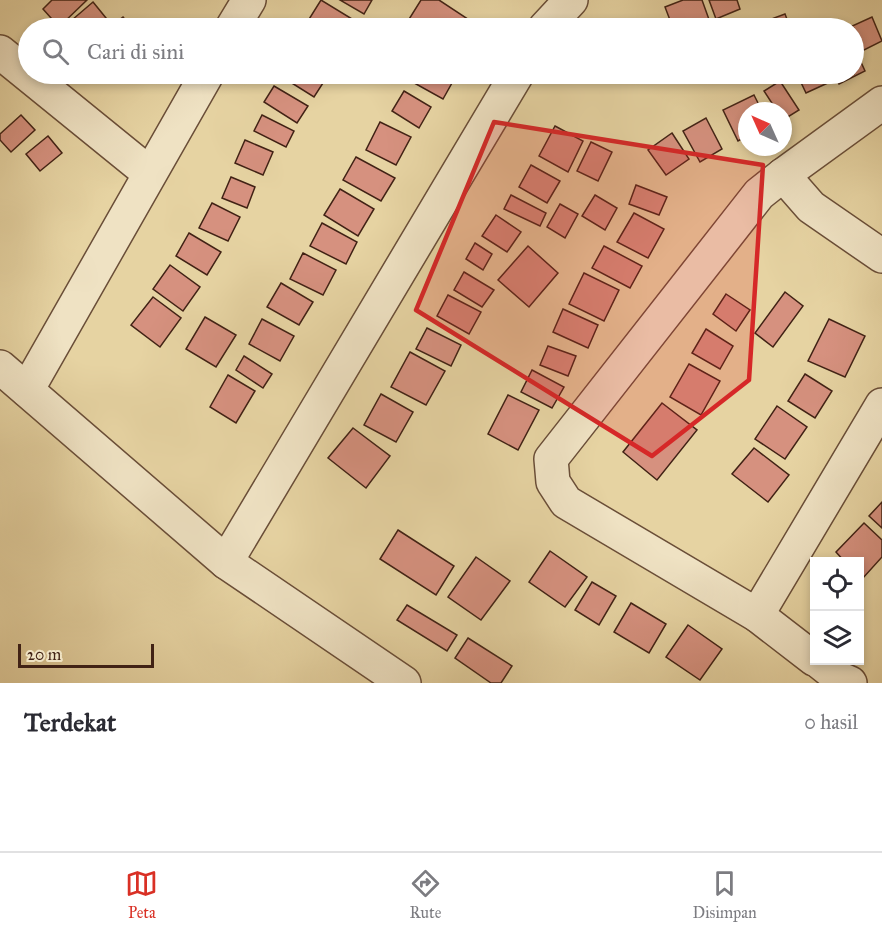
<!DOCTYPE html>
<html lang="id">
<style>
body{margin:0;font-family:"IM FELL Great Primer",serif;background:#f7f7f7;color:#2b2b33}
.controls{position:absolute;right:18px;bottom:18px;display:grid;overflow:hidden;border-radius:0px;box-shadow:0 3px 9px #0003}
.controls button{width:54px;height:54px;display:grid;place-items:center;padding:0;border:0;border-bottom:2px solid #e1e1e2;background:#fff;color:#2b2b33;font:30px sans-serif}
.compass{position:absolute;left:738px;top:102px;width:54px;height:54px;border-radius:50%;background:#fff;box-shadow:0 3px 9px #0003;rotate:315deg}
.scale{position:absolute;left:18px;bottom:15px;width:136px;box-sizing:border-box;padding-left:6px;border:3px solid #412215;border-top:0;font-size:16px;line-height:21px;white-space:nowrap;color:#412215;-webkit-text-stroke:4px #efe2c3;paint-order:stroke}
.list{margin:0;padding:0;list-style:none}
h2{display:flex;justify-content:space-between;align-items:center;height:78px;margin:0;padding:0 24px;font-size:26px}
h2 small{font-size:20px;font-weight:400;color:#7c7c81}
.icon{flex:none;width:33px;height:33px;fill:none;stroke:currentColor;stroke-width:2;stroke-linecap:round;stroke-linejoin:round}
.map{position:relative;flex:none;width:882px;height:683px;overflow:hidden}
.search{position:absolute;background:#fff;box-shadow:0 3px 9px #0003;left:18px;right:18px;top:18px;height:66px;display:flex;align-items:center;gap:15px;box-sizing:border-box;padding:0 21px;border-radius:33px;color:#7c7c81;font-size:22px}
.sheet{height:168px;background:#fff}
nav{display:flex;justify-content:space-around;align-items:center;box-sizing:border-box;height:84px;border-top:2px solid #e1e1e2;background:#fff;font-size:16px;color:#7c7c81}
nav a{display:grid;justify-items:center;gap:3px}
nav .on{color:#d93025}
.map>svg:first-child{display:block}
.building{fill:#d6917f;stroke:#412215;stroke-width:1.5}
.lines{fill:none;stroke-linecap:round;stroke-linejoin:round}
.minor-casing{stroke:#6a4e38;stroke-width:36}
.minor{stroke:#efe2c3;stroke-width:33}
.marked{fill:#d62828;fill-opacity:0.2;stroke:#d62828;stroke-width:4.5;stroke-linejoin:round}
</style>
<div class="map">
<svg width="882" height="683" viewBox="0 0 882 683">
<rect width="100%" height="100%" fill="#e6d3a2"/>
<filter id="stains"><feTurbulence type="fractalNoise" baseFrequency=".00333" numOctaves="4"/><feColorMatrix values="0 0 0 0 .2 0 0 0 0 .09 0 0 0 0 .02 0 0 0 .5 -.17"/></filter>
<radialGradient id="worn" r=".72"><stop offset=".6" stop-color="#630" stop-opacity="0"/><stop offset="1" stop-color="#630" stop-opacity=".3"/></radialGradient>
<g class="building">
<path d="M52,0H87L59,27L43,9Z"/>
<path d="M321,0L357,22L353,28H312L306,24Z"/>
<path d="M340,0H372L364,14Z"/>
<path d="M421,0H439L477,25L474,28H412L406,24Z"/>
<path d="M683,0H702L711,25L703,28H673L665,7Z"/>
<path d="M709,0H737L740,9L716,19Z"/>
<path d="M93,2L106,18L94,28H67L65,26Z"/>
<path d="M785,14L790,27L787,28H747Z"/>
<path d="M123,17L132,28H109Z"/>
<path d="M872,17L882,41L862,51L854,34V28L850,27Z"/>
<path d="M656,20L660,28H641L640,26Z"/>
<path d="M854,47L865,71L839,84L833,74H854Z"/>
<path d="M281,74H308L323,83L314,97L279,75Z"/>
<path d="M411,74H457L443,99L407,79Z"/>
<path d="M797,74H829L832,81L806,93Z"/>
<path d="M780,81L799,110L783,120V111H777L764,91Z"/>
<path d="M274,86L308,106L297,123L264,102Z"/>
<path d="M404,91L431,107L419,128L392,111Z"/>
<path d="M754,95L762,111H747V136L738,141L723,110Z"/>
<path d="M21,115L35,130L11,152L0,140V134Z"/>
<path d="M262,115L294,131L286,147L254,131Z"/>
<path d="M706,118L722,149L700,162L683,131Z"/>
<path d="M380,122L411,137L396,165L366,150Z"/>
<path d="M555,126L583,141L568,172L539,156Z"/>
<path d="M672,133L689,159L666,175L648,150Z"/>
<path d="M48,136L62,153L40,171L26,154Z"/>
<path d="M245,140L273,152L263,175L235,163Z"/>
<path d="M591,142L612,152L598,181L577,171Z"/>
<path d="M356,157L395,178L381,201L343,180Z"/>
<path d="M531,165L560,181L547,203L519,187Z"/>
<path d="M231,177L255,187L247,208L222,198Z"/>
<path d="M636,185L667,197L659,215L629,204Z"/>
<path d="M340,189L374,209L358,236L324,215Z"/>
<path d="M511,195L546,213L540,226L504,209Z"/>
<path d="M595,195L617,208L605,230L582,216Z"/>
<path d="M212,203L240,217L228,241L199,228Z"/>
<path d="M560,204L578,214L565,238L547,227Z"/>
<path d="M634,213L664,229L648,258L617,242Z"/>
<path d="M496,215L521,232L507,252L482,236Z"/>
<path d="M322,223L357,242L346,264L310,246Z"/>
<path d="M189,233L221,252L207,275L176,256Z"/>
<path d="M475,243L492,254L483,270L466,259Z"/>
<path d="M528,246L558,273L529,307L498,280Z"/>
<path d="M604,246L642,266L630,288L592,268Z"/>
<path d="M303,253L336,270L323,295L290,279Z"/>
<path d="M170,265L200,287L183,311L153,289Z"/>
<path d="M464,272L494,290L482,307L454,290Z"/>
<path d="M584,273L619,290L604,321L569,304Z"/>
<path d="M281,283L313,302L299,325L267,307Z"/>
<path d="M785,292L803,306L773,347L755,333Z"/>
<path d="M726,294L750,310L736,331L713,314Z"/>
<path d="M448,295L481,312L469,334L437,316Z"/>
<path d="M153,297L181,318L160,347L131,325Z"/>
<path d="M563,309L598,325L588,348L553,332Z"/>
<path d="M205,317L236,335L216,367L186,349Z"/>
<path d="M262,319L294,336L280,361L249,344Z"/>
<path d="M829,319L865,336L845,377L808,361Z"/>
<path d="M427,328L461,345L451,366L416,349Z"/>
<path d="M706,329L733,346L720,369L692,353Z"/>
<path d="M548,346L576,356L568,376L540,365Z"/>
<path d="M410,352L445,371L426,405L391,387Z"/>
<path d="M244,356L272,374L263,388L236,370Z"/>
<path d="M689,364L720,381L701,415L670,397Z"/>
<path d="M532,370L564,387L552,408L521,392Z"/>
<path d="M805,374L832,391L815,418L788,401Z"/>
<path d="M228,375L255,391L236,423L210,407Z"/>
<path d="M381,394L413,412L396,442L364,425Z"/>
<path d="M508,395L539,410L518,450L488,434Z"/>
<path d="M662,403L697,430L657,480L623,452Z"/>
<path d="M777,406L807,427L785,459L755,439Z"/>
<path d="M353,428L390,456L366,488L328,458Z"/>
<path d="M754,448L789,475L768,502L732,474Z"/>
<path d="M882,502V528L869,516Z"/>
<path d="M864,523L882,540V557L863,578L860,575V562H845L836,552Z"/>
<path d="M398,530L454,566L436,595L380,559Z"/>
<path d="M550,551L587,577L565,607L529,582Z"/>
<path d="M476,557L510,581L481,620L448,597Z"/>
<path d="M592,582L616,596L599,625L575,610Z"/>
<path d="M631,603L666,624L649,653L614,632Z"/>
<path d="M407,605L457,635L447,651L397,620Z"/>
<path d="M688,625L722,649L700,680L666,657Z"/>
<path d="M468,638L512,666L501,683H491L455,658Z"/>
</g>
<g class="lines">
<g class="minor-casing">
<g id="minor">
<path d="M232,28L249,0"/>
<path d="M545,28L571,0"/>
<path d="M0,52L149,173"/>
<path d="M783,175L811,207L882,256"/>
<path d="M0,367L226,562L404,683"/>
<path d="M27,390L207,74"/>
<path d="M226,562L517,74"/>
<path d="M757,615L882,405"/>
<path d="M814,659L757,615L566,502L553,482L551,459L759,194L783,175L882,103"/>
<path d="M817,660L841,679L850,683"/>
</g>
</g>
<use href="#minor" class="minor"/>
</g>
<path class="marked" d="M494,122L763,165L749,380L652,456L416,310Z"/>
<rect width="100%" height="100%" filter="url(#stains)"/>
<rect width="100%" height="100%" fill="url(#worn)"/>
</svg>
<div class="controls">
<button><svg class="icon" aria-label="locate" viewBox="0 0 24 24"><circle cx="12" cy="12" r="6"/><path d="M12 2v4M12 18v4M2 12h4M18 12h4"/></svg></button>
<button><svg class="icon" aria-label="layers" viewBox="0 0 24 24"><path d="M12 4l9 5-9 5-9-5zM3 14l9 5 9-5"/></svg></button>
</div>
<svg class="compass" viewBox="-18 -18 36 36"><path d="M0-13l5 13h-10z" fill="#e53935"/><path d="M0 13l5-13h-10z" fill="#7c7c81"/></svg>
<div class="scale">20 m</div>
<div class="search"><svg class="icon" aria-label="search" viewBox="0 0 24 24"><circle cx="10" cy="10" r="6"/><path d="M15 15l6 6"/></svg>Cari di sini</div>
</div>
<section class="sheet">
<h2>Terdekat<small>0 hasil</small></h2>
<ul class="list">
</ul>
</section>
<nav>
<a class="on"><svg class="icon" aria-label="map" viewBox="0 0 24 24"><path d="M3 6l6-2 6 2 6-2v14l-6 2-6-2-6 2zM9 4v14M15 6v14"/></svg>Peta</a>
<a><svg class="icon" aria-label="directions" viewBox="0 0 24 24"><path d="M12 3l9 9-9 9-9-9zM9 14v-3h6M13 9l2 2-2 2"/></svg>Rute</a>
<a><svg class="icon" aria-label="saved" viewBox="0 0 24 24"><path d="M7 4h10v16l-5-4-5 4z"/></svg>Disimpan</a>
</nav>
